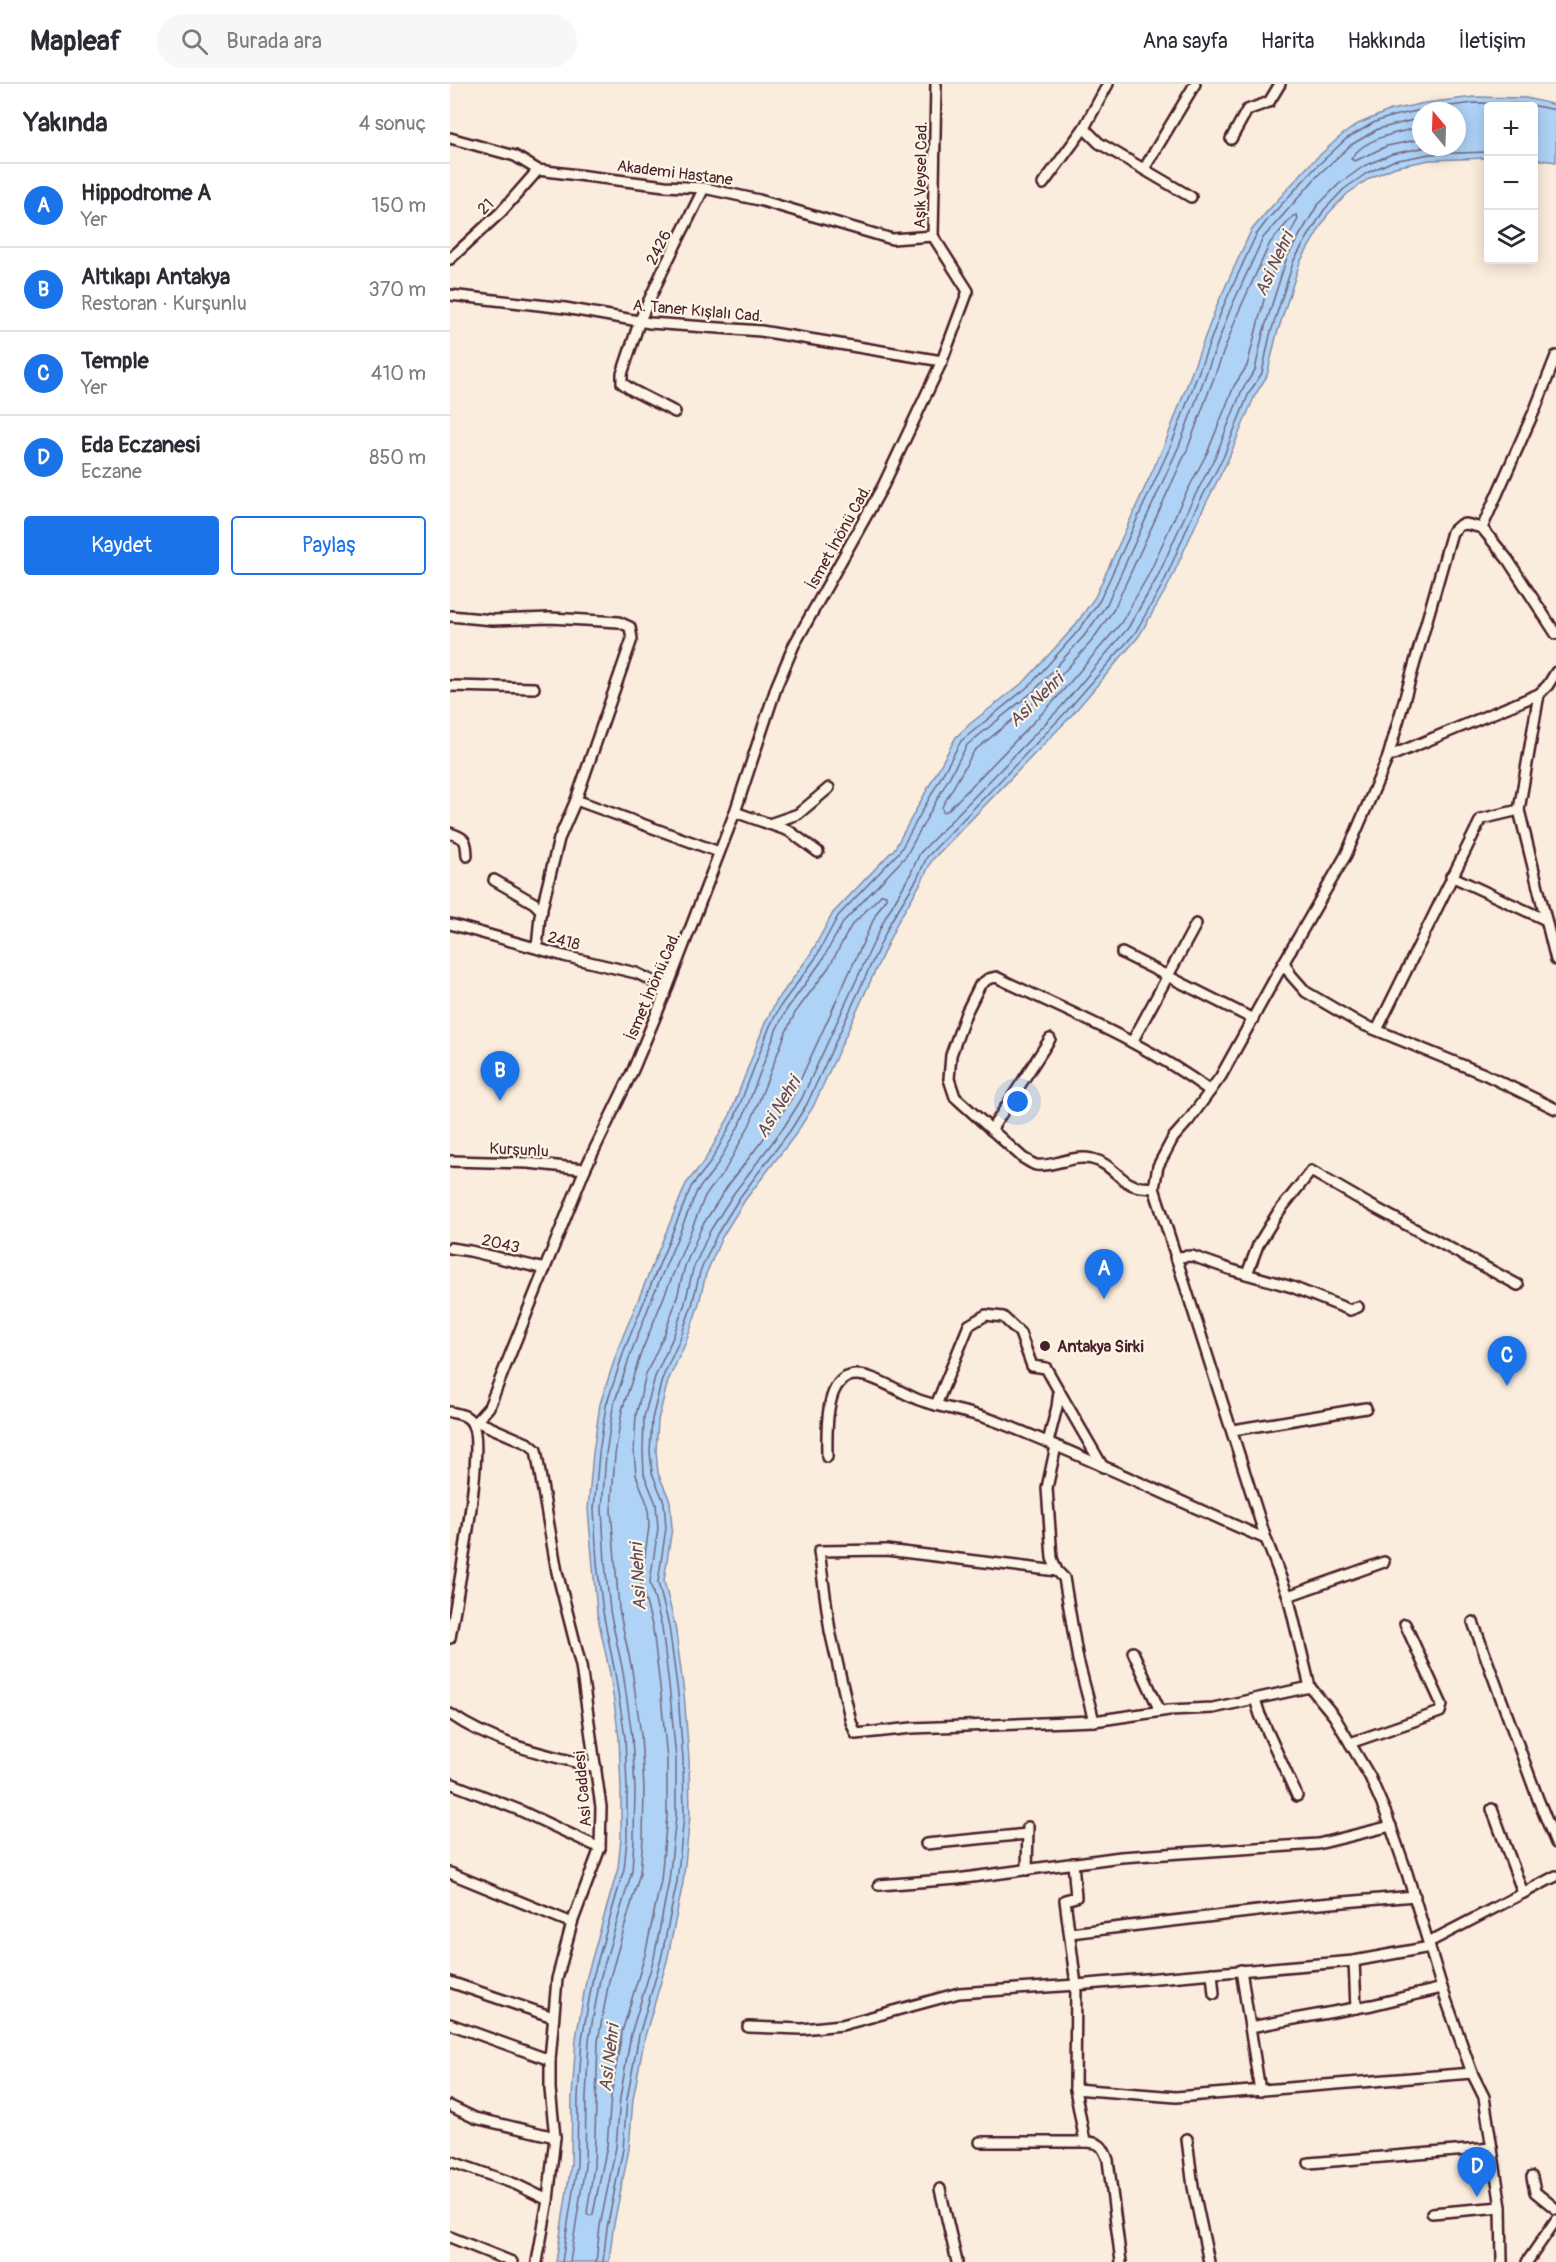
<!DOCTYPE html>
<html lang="tr">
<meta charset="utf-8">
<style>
body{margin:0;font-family:Pangolin,sans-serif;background:#f7f7f7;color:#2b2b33}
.controls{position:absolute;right:18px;top:18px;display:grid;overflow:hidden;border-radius:6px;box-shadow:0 3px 15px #0003}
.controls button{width:54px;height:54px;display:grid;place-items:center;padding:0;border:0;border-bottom:2px solid #e1e1e2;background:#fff;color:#2b2b33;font:30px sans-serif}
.compass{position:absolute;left:962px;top:18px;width:54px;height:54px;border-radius:50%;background:#fff;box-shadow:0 3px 15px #0003;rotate:341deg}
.you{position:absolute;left:568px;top:1018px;width:21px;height:21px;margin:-15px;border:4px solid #fff;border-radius:50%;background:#1a73e8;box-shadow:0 0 0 9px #1a73e833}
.badge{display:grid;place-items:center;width:39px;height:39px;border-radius:50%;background:#1a73e8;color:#fff;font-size:20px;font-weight:700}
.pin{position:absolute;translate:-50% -50px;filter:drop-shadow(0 2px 3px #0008)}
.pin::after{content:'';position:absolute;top:32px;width:21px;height:18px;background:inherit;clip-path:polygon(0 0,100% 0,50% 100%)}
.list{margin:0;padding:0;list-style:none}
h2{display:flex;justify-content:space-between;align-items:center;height:78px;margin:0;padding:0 24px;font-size:26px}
h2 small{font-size:20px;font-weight:400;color:#7c7c81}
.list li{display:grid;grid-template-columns:39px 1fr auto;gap:18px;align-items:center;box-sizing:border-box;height:84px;padding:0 24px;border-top:2px solid #e1e1e2}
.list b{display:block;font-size:22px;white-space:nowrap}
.list p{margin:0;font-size:20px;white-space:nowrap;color:#7c7c81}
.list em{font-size:20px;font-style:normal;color:#7c7c81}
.actions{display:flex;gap:12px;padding:18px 24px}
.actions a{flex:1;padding:14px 0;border:2px solid #1a73e8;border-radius:6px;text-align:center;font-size:21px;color:#1a73e8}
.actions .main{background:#1a73e8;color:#fff}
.icon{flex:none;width:33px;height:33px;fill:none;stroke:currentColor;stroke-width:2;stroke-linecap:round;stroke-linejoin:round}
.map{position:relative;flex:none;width:1106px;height:2178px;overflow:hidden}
header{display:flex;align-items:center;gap:36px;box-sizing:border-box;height:84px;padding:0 30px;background:#fff;border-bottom:2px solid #e1e1e2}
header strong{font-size:28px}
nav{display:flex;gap:33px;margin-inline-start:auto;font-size:21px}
.search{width:420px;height:54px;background:#f7f7f7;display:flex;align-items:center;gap:15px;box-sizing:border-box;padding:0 21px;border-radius:33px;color:#7c7c81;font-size:22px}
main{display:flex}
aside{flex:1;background:#fff}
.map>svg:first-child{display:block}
.water{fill:#aed3f7;stroke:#868ba5;stroke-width:1.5;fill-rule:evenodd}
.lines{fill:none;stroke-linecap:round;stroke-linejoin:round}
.shore{stroke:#72677d;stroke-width:1.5}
.minor-casing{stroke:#4a1f2b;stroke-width:14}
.minor{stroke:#fcf5e5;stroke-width:9}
.poi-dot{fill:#4a1f2b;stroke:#fcf5e5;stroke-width:2}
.labels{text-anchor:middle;stroke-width:4.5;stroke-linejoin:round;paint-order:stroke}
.street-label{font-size:16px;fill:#4a1f2b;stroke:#fcf5e5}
.poi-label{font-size:16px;font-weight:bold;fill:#4a1f2b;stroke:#fcf5e5;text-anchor:start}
.water-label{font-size:18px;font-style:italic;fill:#634c5e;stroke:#fcf5e5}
</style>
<header>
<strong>Mapleaf</strong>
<div class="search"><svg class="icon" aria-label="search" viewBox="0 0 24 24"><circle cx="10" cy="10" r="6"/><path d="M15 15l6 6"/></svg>Burada ara</div>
<nav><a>Ana sayfa</a><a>Harita</a><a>Hakkında</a><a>İletişim</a></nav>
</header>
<main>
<aside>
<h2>Yakında<small>4 sonuç</small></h2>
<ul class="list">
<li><span class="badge">A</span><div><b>Hippodrome A</b><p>Yer</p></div><em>150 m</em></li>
<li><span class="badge">B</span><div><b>Altıkapı Antakya</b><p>Restoran · Kurşunlu</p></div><em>370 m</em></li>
<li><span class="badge">C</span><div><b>Temple</b><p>Yer</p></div><em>410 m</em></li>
<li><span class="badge">D</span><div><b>Eda Eczanesi</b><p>Eczane</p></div><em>850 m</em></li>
</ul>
<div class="actions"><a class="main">Kaydet</a><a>Paylaş</a></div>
</aside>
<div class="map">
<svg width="1106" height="2178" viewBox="0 0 1106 2178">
<rect width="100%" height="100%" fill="#fbeddd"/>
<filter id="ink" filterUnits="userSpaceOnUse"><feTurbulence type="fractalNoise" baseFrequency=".0167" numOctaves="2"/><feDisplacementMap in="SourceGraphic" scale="12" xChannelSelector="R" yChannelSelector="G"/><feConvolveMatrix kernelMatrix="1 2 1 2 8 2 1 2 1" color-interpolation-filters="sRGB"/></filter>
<g filter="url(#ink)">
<path class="water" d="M1024,13L1076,14L1106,21V78L1084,75V22H1038V74L980,76L945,83L920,94L897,110L878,130L850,178L826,253L817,292L805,311L778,376L750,431L719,500L689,552L621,632L482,776L472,797L447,839L363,1023L345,1051L295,1116L272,1153L256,1190L248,1223L236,1258L218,1297L208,1336L206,1367L208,1389L220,1417L222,1444L214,1497L225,1541L234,1609L239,1675L240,1732L233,1799L217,1877L195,1952L183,2015L179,2065L163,2145L159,2178H106L121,2080L122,2013L126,1954L137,1892L168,1784L171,1754V1705L169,1654L160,1590L147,1529L138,1425L143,1369L150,1320L169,1262L236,1100L255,1076L280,1031L315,939L326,918L360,871L383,829L445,764L506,653L521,639L575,597L624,543L645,513L716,357L767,221L801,147L815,130L861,79L892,51L908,40L941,26L975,19ZM971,27H1007V63H971Z"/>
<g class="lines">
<g class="shore">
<path d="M971,43C949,48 913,54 901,75L905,77L937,62L971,55"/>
<path d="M843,132L847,131L848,135L830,168L818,200L797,282L784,302L758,367L730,421L699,490L671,539L604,617L509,715L497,727L493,728L492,723L524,667L592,612L641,558L664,525L737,366L788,229L809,183L820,159Z"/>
<path d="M432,810L436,811V814L426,830L343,1012L326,1038L277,1103L252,1142L235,1182L226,1217L215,1249L196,1290L186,1331L184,1367L186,1391L198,1422L199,1443L191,1499L203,1545L211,1611L217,1676V1732L211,1796L195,1871L172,1948L161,2012L157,2062L143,2130L140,2132L137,2129L144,2082L148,1957L159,1897L190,1789L193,1755L194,1705L191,1651L182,1586L169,1525L161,1426L165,1371L172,1326L191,1269L255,1112L274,1088L300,1040L336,948L345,929L379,883L401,842Z"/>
<path d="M112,2178L127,2081L128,2013L132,1955L143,1893L174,1785L177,1755V1705L175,1653L165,1589L153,1528L147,1479L144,1425L149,1369L156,1322L175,1264L241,1103L260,1079L285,1033L320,942L331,921L365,875L388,832L450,767L511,657L580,601L628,547L650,516L722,359L773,223L806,151L819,134L865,84L896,55L925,38L943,32L976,25L1024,19L1075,20L1106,26"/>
<path d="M120,2178L135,2082L136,2013L139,1956L150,1895L182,1787L184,1755L185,1705L182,1652L173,1588L160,1527L155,1479L152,1425L156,1370L163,1323L182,1266L203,1212L247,1107L266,1083L292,1036L327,944L337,925L371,878L394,837L456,772L517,661L585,606L634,552L657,520L729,362L780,226L813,154L870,89L901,61L928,45L971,34"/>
<path d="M146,2178L150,2142L166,2063L170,2014L181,1950L204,1874L219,1797L226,1732V1675L220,1610L212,1543L200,1498L208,1444L206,1420L194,1390L193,1367L194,1333L205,1293L223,1253L235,1219L243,1185L260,1147L284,1109L334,1043L351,1016L435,834L460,791L470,769L611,623L678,544L707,494L738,425L766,371L792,306L805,286L813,249L837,173L867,122L889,100L914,82L942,70L977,63"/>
<path d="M153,2178L157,2144L173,2065L177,2015L189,1951L211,1875L227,1798L234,1732L233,1675L228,1610L219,1542L208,1498L216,1444L214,1418L202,1389L200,1367L202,1335L212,1295L230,1255L242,1221L250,1188L267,1150L290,1113L340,1047L357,1020L441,837L467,795L477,773L616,628L685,549L714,498L744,428L773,374L799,309L812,289L820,251L844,176L874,126L894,105L917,89L943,77L980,70L1038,68"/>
</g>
<g class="minor-casing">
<g id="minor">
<path d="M658,0L634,44L649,59L741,113"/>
<path d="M0,54L65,72L88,86L215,102L254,104L309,116L442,155L483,152"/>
<path d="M781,55L797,26L819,18L830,0"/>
<path d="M694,85L745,0"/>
<path d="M593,100L634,44"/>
<path d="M0,175L51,128L88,86"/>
<path d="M0,211L115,224L200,239L311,247L492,277"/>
<path d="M225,328L182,306L172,299V290L190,236L213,186L254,104"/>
<path d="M1032,444L1086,323L1106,272"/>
<path d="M0,532L43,536L100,534L169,538L180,543L182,555L126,716L109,755L90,832L87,864"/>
<path d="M0,602L84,604"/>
<path d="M1089,610L1069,726L1106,876"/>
<path d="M938,673L1089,610L1098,601L1106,588"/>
<path d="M126,716L269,768"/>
<path d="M285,728L339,747L368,768"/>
<path d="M319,740L348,730L379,704"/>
<path d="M0,749C16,755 16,755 17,772"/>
<path d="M1001,792L1096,836"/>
<path d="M44,796L84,819L92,827"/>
<path d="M0,840L114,872L186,889L201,896L215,911"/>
<path d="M672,869L803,935"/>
<path d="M834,878L896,771L938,673L1002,448L1010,441L1016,440L1032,444L1058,476L1106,550"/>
<path d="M927,946L1031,735L1069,726"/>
<path d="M682,958L746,840"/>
<path d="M541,1046L600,955"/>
<path d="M0,1077L78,1079L135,1085"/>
<path d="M704,1104C695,1103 685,1104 677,1098C665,1090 657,1078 642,1075C623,1070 601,1084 586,1081C582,1080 577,1076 573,1074L505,1013L499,995L501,971L516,929L530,901L538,895L546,893C618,928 695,958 760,1007"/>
<path d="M0,1164L20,1167L95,1185"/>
<path d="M725,1173L742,1172L782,1186L842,1203L900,1226L908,1223"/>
<path d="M797,1190L808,1161L827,1130L861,1087L920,1121L1068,1201"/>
<path d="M609,1307L653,1383"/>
<path d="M486,1321L519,1241L536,1231L553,1233L570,1249L582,1282L596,1284L609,1307L607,1323L598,1358"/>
<path d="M0,1328C9,1330 19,1331 23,1341C35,1367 6,1517 0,1554"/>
<path d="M26,1337L79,1360L86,1366L107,1488L131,1582L151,1723L150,1764L122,1839L107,1895L100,1976V2005L105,2053L98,2116L87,2178"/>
<path d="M23,1341L39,1323L135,1085L183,986L217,905L285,728L327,601L344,561L433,402L492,277L518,207L483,152L486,0"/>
<path d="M783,1346L916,1324"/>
<path d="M606,1362L597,1404L602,1474L607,1487L614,1494L628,1576L644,1637"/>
<path d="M377,1373C377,1353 374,1303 397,1293C416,1284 450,1309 469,1316C495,1325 523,1328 548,1338C639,1373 727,1417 816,1455"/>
<path d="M607,1487L436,1466L369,1467L380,1547L401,1638L406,1650L462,1644L644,1637L719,1626L763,1624L860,1603"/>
<path d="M838,1512L934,1478"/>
<path d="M1023,1538L1088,1715L1106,1759"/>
<path d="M683,1568L710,1627"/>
<path d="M805,1615L810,1631L847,1712"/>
<path d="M0,1630C43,1660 96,1671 146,1683"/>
<path d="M900,1659L990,1628L992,1621L955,1540"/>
<path d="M0,1699L69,1726L150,1764"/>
<path d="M1042,1725L1073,1809"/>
<path d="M476,1760L577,1750"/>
<path d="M623,1779L626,1813L615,1816L626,1901L625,2005L635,2058C650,2058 653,2062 658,2076L671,2178"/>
<path d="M577,1786L578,1743"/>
<path d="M0,1789L122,1839"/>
<path d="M429,1801L507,1795L671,1773L868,1760L941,1742"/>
<path d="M620,1849L858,1821L965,1812"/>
<path d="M979,1858L1106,1792"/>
<path d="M904,1877L906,1924"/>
<path d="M791,1886L800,1943"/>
<path d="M762,1889L764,1910"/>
<path d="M0,1898L103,1933"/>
<path d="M0,1940L100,1976"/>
<path d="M298,1943L352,1945L392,1941L509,1909L626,1901L904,1877L980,1863"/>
<path d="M625,2005L726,2013L1022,1989"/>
<path d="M810,2007L800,1943L922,1921L992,1904"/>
<path d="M0,2022L25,2034L105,2053"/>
<path d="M737,2055L743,2103L759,2178"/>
<path d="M530,2058H635"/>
<path d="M0,2077L65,2100L98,2116"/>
<path d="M859,2079L1042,2064"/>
<path d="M1082,2093L1085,2108L1106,2125"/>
<path d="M490,2105L507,2178"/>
<path d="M982,2129L1051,2123"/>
<path d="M0,2153L62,2178"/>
<path d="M1052,2178L1051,2123L1034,2013L1022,1989L992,1904L957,1789L937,1732L920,1693L884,1632L860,1603L838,1512L816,1455L704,1104L708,1082L723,1054L739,1036L771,992L834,878L841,891L856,908L909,939L1034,990L1106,1025"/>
<path d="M1077,2178L1106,2136"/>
</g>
</g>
<use href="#minor" class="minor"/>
</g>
</g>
<circle class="poi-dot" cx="595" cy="1262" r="6"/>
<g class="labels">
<g class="street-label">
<text transform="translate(225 88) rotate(7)" y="6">Akademi Hastane</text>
<text transform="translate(470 91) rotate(-89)" y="6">Aşık Veysel Cad.</text>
<text transform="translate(35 122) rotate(-44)" y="6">21</text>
<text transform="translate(208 163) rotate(-63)" y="6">2426</text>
<text transform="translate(248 226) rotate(5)" y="6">A. Taner Kışlalı Cad.</text>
<text transform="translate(388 453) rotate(-61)" y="6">İsmet İnönü Cad.</text>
<text transform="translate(114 856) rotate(15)" y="6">2418</text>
<text transform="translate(202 902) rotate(-67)" y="6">İsmet İnönü Cad.</text>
<text transform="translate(69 1065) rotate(3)" y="6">Kurşunlu</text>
<text transform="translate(51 1159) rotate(13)" y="6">2043</text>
<text transform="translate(132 1705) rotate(-95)" y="6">Asi Caddesi</text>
</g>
<g class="poi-label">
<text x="607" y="1268">Antakya Sirki</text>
</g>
<g class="water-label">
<text transform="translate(824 180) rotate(-65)" y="6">Asi Nehri</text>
<text transform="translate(586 616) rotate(-44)" y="6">Asi Nehri</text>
<text transform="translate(328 1023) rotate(-58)" y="6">Asi Nehri</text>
<text transform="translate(188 1493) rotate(-93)" y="6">Asi Nehri</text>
<text transform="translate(159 1974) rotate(-83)" y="6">Asi Nehri</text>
</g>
</g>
</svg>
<div class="controls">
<button>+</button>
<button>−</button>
<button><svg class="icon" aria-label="layers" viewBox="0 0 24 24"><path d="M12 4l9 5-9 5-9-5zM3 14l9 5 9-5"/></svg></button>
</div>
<svg class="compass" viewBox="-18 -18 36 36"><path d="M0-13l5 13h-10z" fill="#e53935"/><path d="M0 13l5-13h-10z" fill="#7c7c81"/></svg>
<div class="you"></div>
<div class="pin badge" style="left:654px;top:1215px">A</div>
<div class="pin badge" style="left:50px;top:1017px">B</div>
<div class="pin badge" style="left:1057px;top:1302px">C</div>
<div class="pin badge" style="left:1027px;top:2113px">D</div>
</div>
</main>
